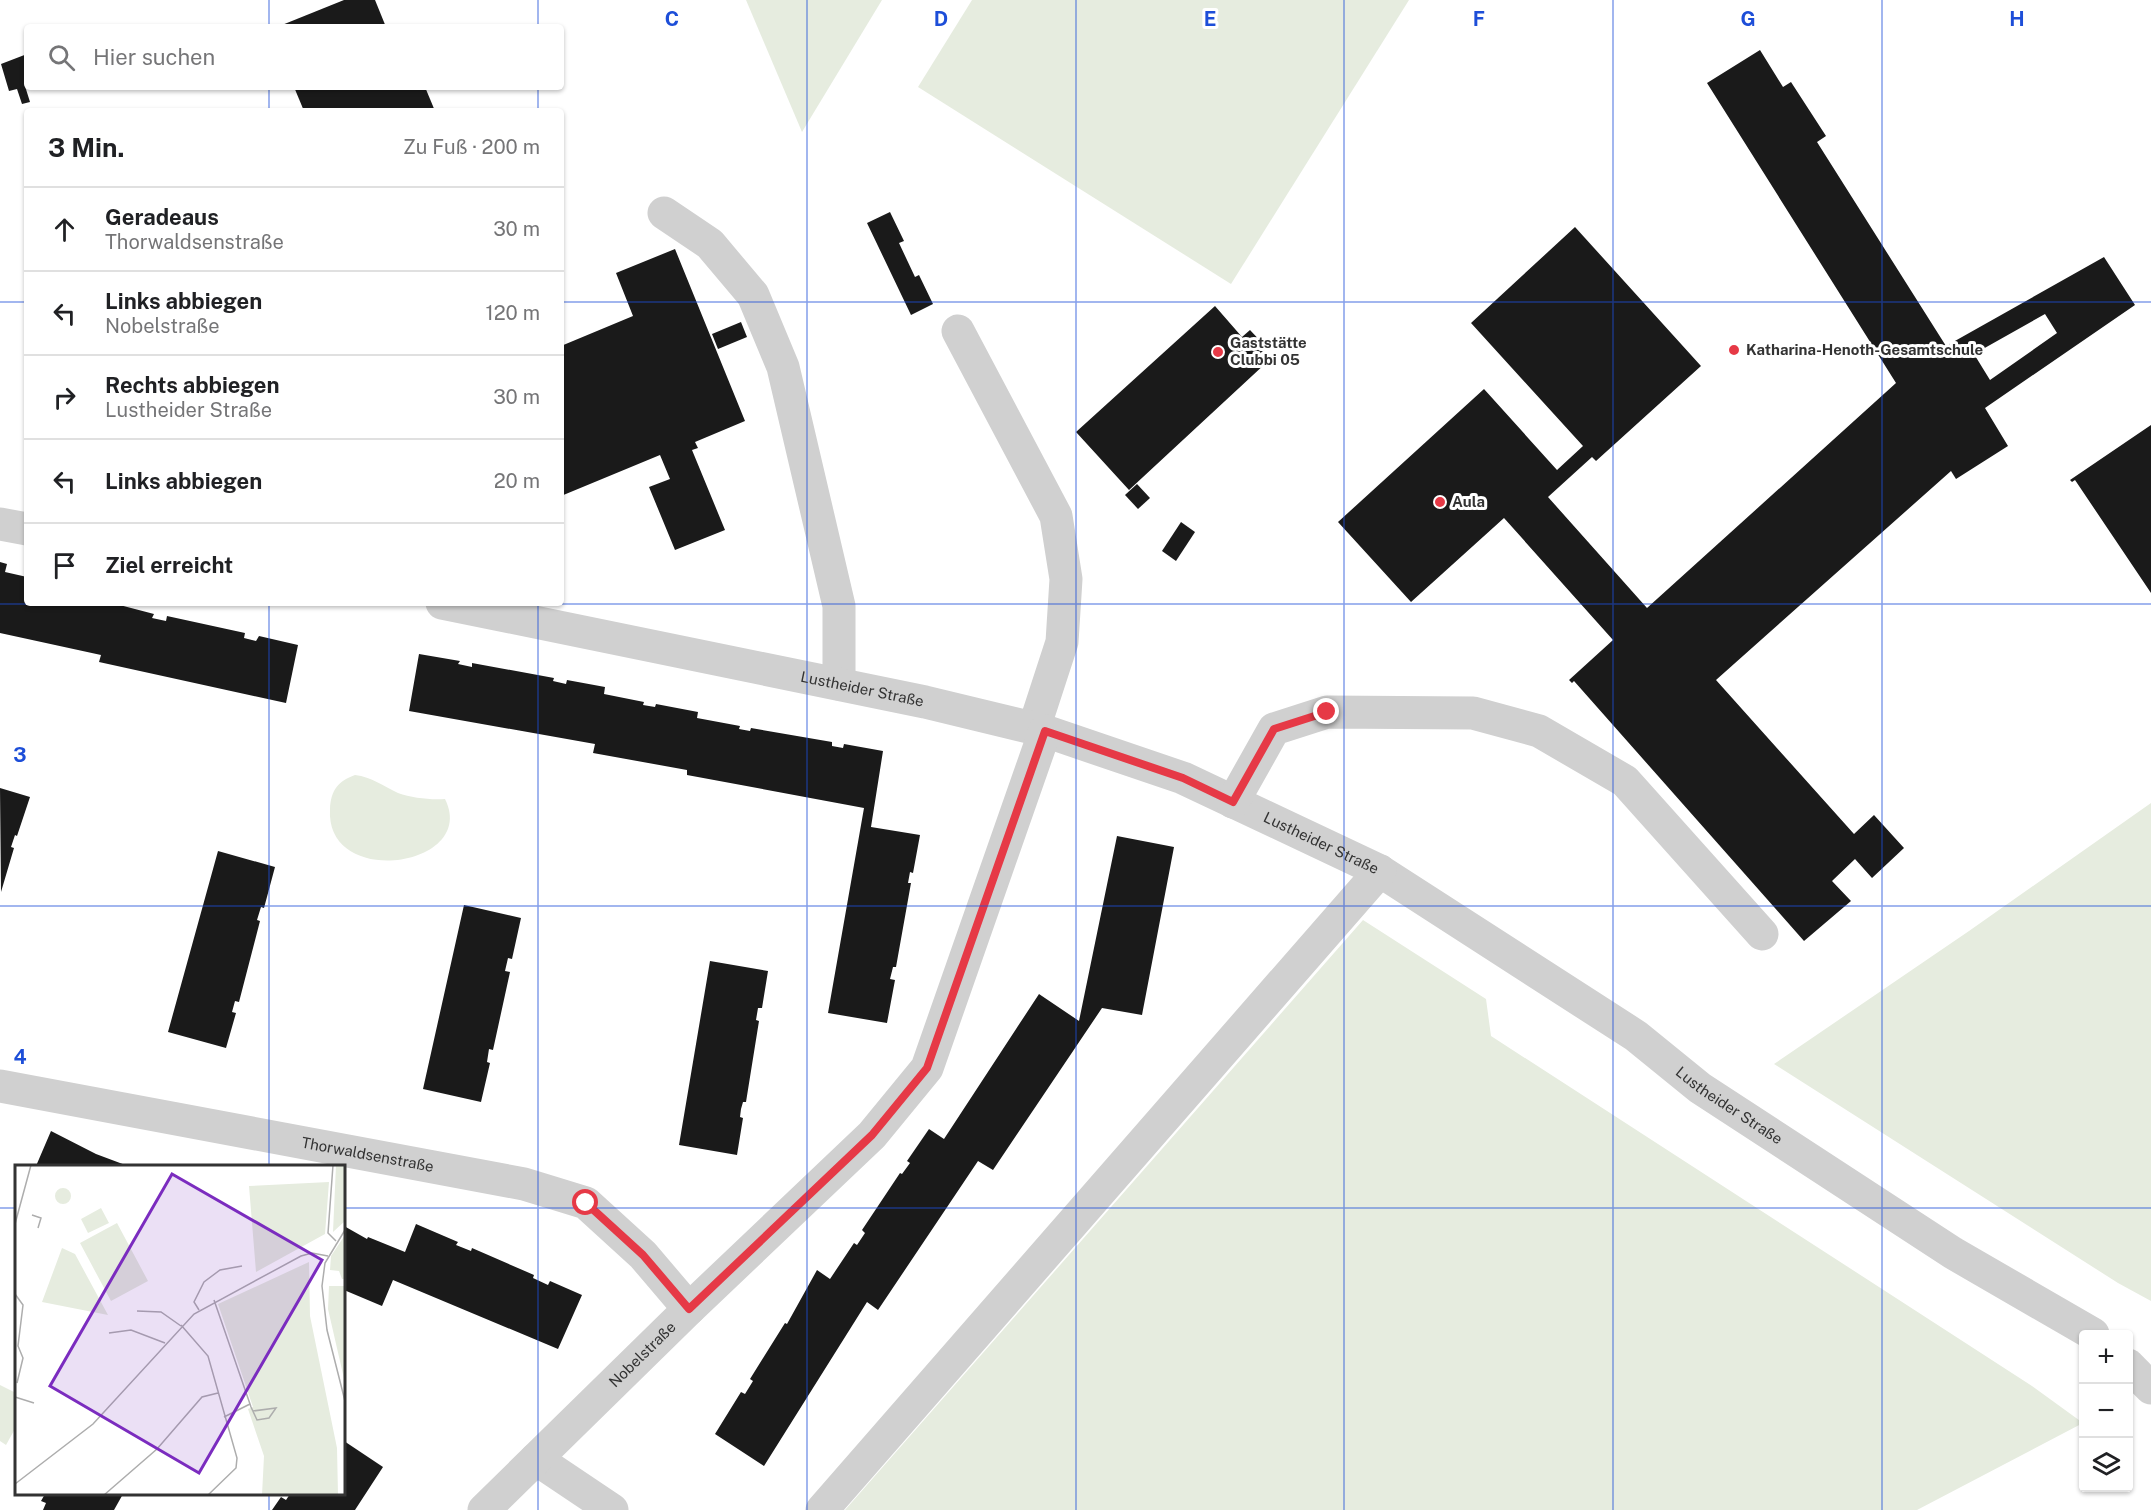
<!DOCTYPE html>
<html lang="de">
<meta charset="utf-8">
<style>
body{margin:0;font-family:"Public Sans",sans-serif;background:#f2f2f2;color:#202124}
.controls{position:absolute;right:18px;bottom:18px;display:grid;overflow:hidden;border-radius:6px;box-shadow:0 2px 4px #0004}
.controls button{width:54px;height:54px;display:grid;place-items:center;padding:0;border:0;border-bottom:2px solid #e0e0e0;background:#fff;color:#202124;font:30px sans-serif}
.stop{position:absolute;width:18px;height:18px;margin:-14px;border:4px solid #e63946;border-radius:50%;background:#fff}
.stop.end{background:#e63946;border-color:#fff;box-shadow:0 2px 6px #0008}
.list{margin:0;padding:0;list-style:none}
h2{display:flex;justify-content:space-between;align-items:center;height:78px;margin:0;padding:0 24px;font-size:26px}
h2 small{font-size:20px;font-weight:400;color:#757577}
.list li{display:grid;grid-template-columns:39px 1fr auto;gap:18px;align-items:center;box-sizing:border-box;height:84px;padding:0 24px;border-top:2px solid #e0e0e0}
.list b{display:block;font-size:22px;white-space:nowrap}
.list p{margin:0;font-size:20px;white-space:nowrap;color:#757577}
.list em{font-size:20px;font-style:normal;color:#757577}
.icon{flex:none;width:33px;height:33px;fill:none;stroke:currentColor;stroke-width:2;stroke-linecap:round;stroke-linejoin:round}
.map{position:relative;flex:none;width:2151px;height:1510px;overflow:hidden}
.search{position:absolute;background:#fff;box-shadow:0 2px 4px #0004;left:24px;top:24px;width:540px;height:66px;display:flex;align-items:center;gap:15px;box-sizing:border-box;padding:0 21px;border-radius:6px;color:#757577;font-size:22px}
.panel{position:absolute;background:#fff;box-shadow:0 2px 4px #0004;left:24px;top:108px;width:540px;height:498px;border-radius:6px}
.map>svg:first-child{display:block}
.green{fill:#e6ecdf}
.building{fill:#1a1a1a;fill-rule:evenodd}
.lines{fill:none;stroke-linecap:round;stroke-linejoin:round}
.minor{stroke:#d0d0d0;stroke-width:33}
.route{stroke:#e63946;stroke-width:8}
.grid{fill:none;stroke:#1d4ed8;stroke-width:1.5;stroke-opacity:0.55}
.poi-dot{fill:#e63946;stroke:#fff;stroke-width:2}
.labels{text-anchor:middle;stroke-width:6;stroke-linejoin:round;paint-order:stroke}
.poi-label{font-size:15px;font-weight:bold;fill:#333;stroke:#fff;text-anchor:start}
.street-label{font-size:15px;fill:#333;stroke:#fff}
.inset-road{fill:none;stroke:#adadad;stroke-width:1.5}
.view{fill:#7b2cbf;fill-opacity:0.15;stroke:#7b2cbf;stroke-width:3}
.inset-edge{fill:none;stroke:#333;stroke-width:3}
.grid-label{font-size:20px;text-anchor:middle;font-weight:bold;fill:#1d4ed8;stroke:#fff;stroke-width:6;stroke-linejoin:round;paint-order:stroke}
</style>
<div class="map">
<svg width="2151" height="1510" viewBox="0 0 2151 1510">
<rect width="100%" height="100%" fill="#fff"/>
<g class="green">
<path d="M746,0H882L802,132Z"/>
<path d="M972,0H1409L1231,284L918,87Z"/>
<path d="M355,775C372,777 383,786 398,793C412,798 430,800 445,799C479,867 325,890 330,809C331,790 338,781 355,775Z"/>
<path d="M2151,803V1301L2118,1283L1774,1064L1969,931Z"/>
<path d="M1363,920L1486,999L1491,1036L2032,1386L2083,1423L1917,1510H845Z"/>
<path d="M0,1385L16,1393V1427L6,1445L0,1441Z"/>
</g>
<g class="building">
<path d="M344,0H375L386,27H277Z"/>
<path d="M1760,50L1783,87L1791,82L1826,136L1817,142L1946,346L2104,257L2135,305L1985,408L2008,446L1956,479L1951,471L1716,680L1854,834L1874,815L1904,848L1872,878L1855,859L1832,881L1851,901L1804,941L1574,681L1572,683L1569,680L1613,640L1504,518L1411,602L1338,522L1484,389L1557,470L1583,446L1471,323L1575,227L1701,366L1596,461L1592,457L1548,497L1647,608L1896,383L1707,83ZM2045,314L2057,333L1990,380L1974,354Z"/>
<path d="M27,54L25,86L30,102L22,104L17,89L9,91L1,64Z"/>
<path d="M294,87H425L435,111H304Z"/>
<path d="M890,212L904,241L899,243L915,277L919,275L933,304L911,315L867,223Z"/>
<path d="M675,249L745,421L695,442L698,448L692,450L725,530L675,550L649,487L670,479L660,455L561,496V346L633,316L616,273Z"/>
<path d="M1215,306L1242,337L1250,330L1267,348L1258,355L1266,363L1129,490L1076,432Z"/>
<path d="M741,322L747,337L718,349L712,334Z"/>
<path d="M2151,425V593L2075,480L2072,482L2070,480Z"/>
<path d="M1137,484L1150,498L1138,509L1125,495Z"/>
<path d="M1181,522L1195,532L1176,561L1162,551Z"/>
<path d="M0,562L7,564L5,572L27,577V603H112L154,614L152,618L166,621L167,616L245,633L244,638L256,641L259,636L298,645L286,703L99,662L101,655L0,633Z"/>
<path d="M419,654L460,661L458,664L472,667V663L554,678L553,681L566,684L567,680L605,687L604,694L644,702L643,705L655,707L656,704L698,712L697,718L740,726L739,729L750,731L751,728L832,742V746L843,748L844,744L883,751L871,827L920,835L913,873L910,872L908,883H911L896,967H893L890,979L895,980L887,1023L828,1013L864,808L687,775V770L593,753L595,744L409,711Z"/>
<path d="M0,788L30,797L17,836L15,835L11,847L14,848L1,892Z"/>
<path d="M1117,836L1174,847L1142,1015L1102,1008L993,1170L978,1161L878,1310L867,1302L764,1466L715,1434L741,1392L745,1394L753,1381L750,1379L785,1323L787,1324L817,1270L830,1279L854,1243L857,1245L865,1233L862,1230L900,1173L902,1174L910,1163L907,1161L929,1129L944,1139L1039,994L1079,1021Z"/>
<path d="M218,851L275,867L264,908L261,907L257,920L260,921L239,1002L235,1001L232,1012L236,1013L226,1048L168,1032Z"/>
<path d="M464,905L521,918L512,959L508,958L505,971L510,972L493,1050L489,1049L487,1062L490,1063L481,1102L423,1089Z"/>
<path d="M710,961L768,971L762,1008H758L756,1020L759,1021L746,1102H743L741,1109L740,1117L743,1118L737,1155L679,1145Z"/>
<path d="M51,1131L96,1154L128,1166H36Z"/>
<path d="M416,1224L458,1242L456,1245L471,1251L472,1248L534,1275L533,1278L548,1285L550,1281L582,1295L558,1349L393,1280L382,1306L344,1290V1226L367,1239L368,1237L405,1252Z"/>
<path d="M344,1441L383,1467L355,1510H272L281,1497L286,1500L290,1494H344Z"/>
<path d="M45,1494H123L114,1510H43L46,1503L41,1501Z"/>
</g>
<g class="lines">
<g class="minor">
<path d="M664,213L710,244L753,295L783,367L839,606V684"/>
<path d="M958,331L1056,516L1066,579L1062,642L1034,728"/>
<path d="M0,524L27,529"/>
<path id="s1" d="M442,603L925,702L1045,731L1183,778L1380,871L1636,1036L1700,1088L1953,1253L2093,1334"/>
<path d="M1233,802L1274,729L1327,712L1473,713L1539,731L1625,781L1762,934"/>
<path id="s2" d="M0,1086L524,1184L586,1203L643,1255L689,1309"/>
<path d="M2128,1365L2151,1388"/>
<path d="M536,1459L612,1510"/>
<path id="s3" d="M484,1510L689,1309L872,1135L927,1068L1045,731"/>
<path d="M822,1510L1380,871"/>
</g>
</g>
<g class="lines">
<path class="route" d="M586,1203L643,1255L689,1309L872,1135L927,1068L1045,731L1183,778L1233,802L1274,729L1327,712"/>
</g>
<path class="grid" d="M269,0V27M538,0V27M807,0V1510M1076,0V1510M1344,0V1510M1613,0V1510M1882,0V1510M269,87V111M538,87V111M0,302H27M561,302H2151M269,603V1166M538,603V1510M0,604H2151M0,906H2151M0,1208H16M344,1208H2151M269,1494V1510"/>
<g class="poi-dot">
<circle cx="1734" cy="350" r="6"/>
<circle cx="1218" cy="352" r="6"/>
<circle cx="1440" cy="502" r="6"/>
</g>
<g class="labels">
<g class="poi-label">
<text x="1230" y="348">Gaststätte<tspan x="1230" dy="17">Clubbi 05</tspan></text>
<text x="1746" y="355">Katharina-Henoth-Gesamtschule</text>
<text x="1452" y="507">Aula</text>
</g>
<g class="street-label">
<text dy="5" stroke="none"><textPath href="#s1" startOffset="429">Lustheider Straße</textPath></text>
<text dy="5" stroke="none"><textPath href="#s1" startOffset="915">Lustheider Straße</textPath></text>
<text dy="5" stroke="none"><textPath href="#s1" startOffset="1401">Lustheider Straße</textPath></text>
<text dy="5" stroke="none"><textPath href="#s2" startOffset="374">Thorwaldsenstraße</textPath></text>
<text dy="5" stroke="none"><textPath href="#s3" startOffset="222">Nobelstraße</textPath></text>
</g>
</g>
<g transform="translate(15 1165)">
<rect width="330" height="330" fill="#fff"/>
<path d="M321,0H330V56L318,67ZM314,17L310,69L241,107L234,21ZM40 31a8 8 0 1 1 16 0a8 8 0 1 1-16 0ZM86,43L94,58L73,68L66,54ZM102,58L133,116L96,136L65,78ZM330,70V114H327L324,106L315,105L316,91ZM47,83L60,89L93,150L27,137ZM294,97L295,151L322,283L323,330H247L249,291L233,244L238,242L203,139ZM314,121H330V218L313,144Z" fill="#e6ecdf"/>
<path class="inset-road" d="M318,0L313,68L321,76M17,50L26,53L23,63M0,59L16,0M330,65L310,98L307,121L312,165L330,236M0,129L8,140L3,181L8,193L2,218M199,135L235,239L236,242L242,255L254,253L261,243L238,246M184,145L179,137L189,117L205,105L227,101M122,146L146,147L166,161M166,160L193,191L222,293L221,303L193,330M94,168L116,165L150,178M0,232L19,238M209,252L235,239M0,319L78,259L179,149L286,91L297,88L313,91M89,330L142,284L187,232L203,228"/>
<path class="view" d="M157,9L307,95L184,308L35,221Z"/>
<rect width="330" height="330" class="inset-edge"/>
</g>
<g class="grid-label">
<text x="672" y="26">C</text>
<text x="941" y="26">D</text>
<text x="1210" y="26">E</text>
<text x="1479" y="26">F</text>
<text x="1748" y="26">G</text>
<text x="2017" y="26">H</text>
<text x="20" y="762">3</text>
<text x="20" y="1064">4</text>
</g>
</svg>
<div class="controls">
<button>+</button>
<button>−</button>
<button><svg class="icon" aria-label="layers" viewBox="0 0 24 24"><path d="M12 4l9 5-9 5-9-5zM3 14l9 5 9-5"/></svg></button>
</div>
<div class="stop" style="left:586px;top:1203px"></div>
<div class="stop end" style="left:1327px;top:712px"></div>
<div class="search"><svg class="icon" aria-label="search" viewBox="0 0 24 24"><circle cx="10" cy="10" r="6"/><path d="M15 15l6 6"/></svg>Hier suchen</div>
<section class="panel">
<h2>3 Min.<small>Zu Fuß · 200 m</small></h2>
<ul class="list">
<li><svg class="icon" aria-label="ahead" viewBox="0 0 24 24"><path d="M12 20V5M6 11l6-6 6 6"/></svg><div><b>Geradeaus</b><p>Thorwaldsenstraße</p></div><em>30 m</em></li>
<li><svg class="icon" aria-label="left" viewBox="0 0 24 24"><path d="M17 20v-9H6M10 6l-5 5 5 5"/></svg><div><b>Links abbiegen</b><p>Nobelstraße</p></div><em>120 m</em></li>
<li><svg class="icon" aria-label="right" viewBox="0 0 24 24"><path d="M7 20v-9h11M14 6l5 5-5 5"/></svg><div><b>Rechts abbiegen</b><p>Lustheider Straße</p></div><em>30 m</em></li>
<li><svg class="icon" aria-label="left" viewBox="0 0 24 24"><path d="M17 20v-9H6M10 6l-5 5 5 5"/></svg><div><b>Links abbiegen</b></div><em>20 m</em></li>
<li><svg class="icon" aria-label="arrive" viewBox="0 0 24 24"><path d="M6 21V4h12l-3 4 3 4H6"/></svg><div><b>Ziel erreicht</b></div></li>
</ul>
</section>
</div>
